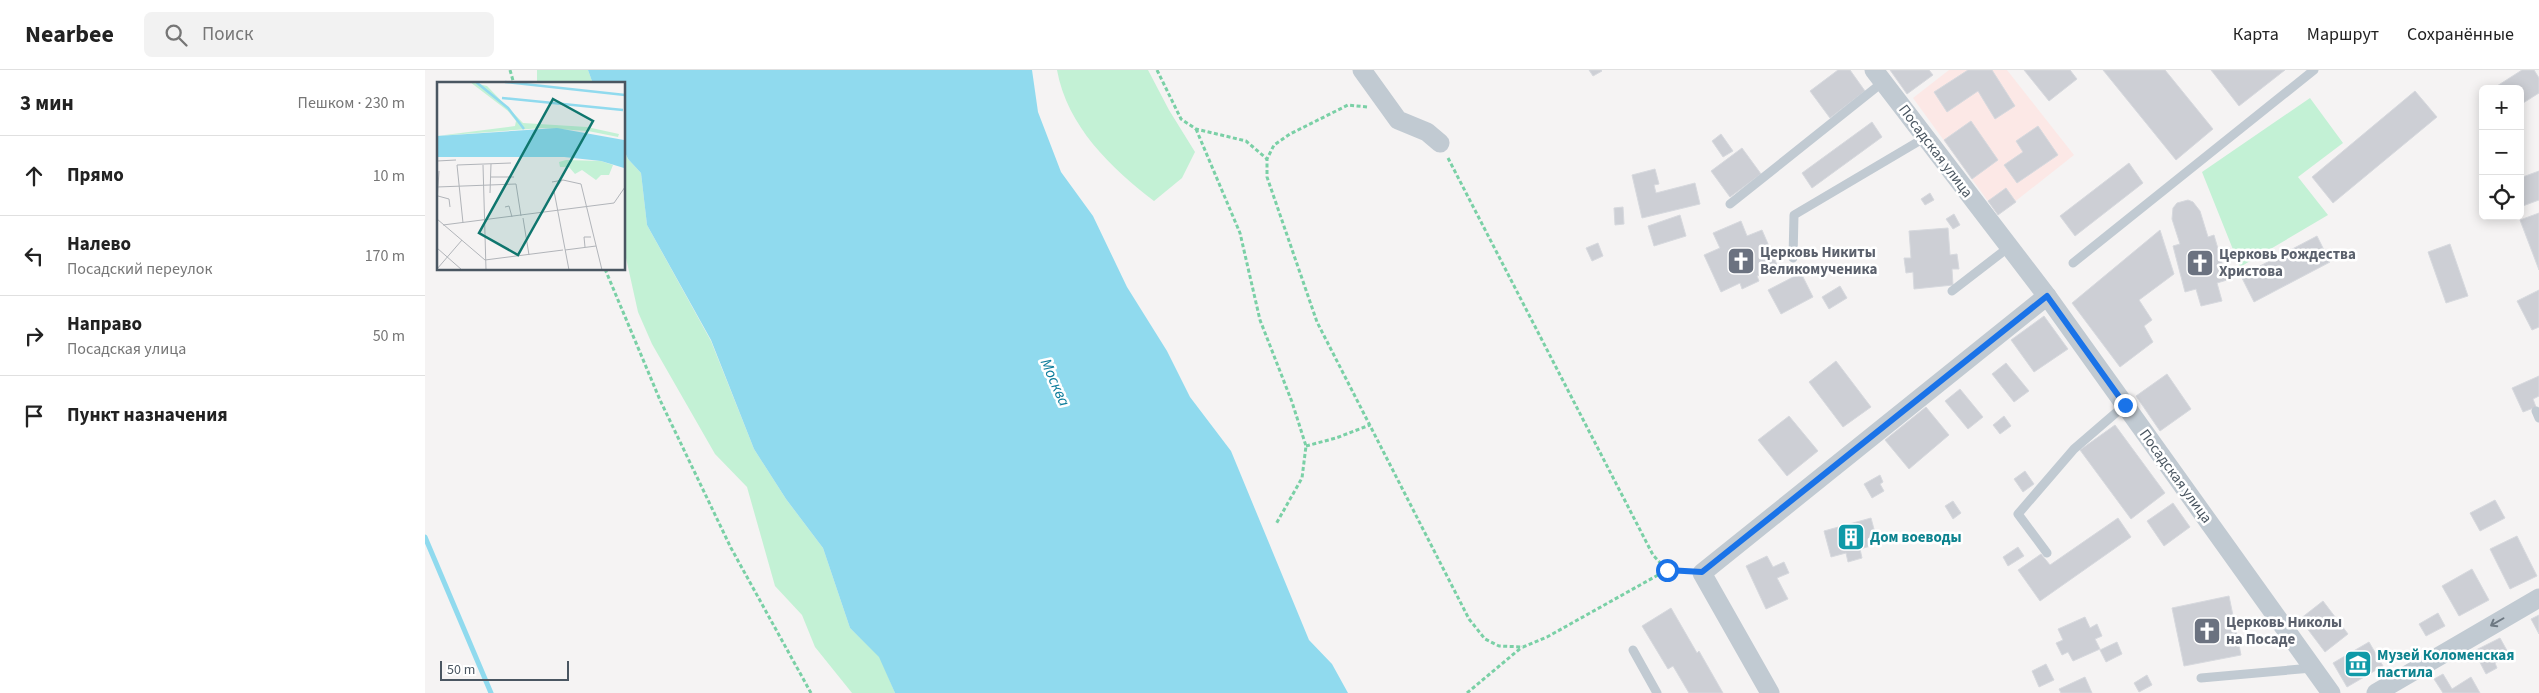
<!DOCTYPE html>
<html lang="ru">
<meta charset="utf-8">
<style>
body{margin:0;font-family:"Source Sans 3",sans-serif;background:#f2f2f2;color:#222}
.controls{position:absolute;right:15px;top:15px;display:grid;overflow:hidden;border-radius:8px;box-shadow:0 2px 12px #0003}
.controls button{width:45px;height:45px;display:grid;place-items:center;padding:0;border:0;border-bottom:1px solid #e0e0e0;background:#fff;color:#222;font:25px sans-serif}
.scale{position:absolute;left:15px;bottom:12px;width:129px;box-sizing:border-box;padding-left:5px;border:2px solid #4a5661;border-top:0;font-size:14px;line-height:18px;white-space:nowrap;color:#4a5661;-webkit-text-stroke:4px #fff;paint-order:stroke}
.stop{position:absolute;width:15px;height:15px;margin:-11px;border:4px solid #1a73e8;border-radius:50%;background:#fff}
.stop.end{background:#1a73e8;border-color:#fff;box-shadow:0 1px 5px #0008}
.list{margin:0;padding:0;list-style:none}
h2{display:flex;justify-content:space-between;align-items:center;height:65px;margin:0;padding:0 20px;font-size:21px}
h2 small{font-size:16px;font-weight:400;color:#767676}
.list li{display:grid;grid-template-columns:32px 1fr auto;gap:15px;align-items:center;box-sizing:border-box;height:80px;padding:0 20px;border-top:1px solid #e0e0e0}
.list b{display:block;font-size:19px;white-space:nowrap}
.list p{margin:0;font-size:16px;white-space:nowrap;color:#767676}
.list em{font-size:16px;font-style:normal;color:#767676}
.icon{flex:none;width:28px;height:28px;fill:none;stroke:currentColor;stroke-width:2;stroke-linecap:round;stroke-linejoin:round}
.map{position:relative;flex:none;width:2114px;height:623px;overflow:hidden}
header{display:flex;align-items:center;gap:30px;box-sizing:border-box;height:70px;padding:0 25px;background:#fff;border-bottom:1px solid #e0e0e0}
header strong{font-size:24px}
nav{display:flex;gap:28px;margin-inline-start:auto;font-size:18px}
.search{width:350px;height:45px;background:#f2f2f2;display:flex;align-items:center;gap:12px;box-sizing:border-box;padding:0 18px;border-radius:8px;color:#767676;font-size:19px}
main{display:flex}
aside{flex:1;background:#fff}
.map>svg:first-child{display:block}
.medical{fill:#fce8e6}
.green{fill:#c3f1d5}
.water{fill:#90daee}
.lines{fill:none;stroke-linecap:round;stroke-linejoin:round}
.stream{stroke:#90daee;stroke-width:5}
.building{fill:#cdcfd5;stroke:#d7d9de}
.path{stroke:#7ad0a6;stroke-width:3;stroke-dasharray:4 2.5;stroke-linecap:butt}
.lane{stroke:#c1cad2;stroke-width:9}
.street{stroke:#c1cad2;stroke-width:19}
.oneway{stroke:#6e7983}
.route{stroke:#1a73e8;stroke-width:6}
.labels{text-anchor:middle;stroke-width:5;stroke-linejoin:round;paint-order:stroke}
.street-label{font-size:15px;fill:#4a5661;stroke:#fff}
.worship-label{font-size:15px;font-weight:bold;fill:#5b616d;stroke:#fff;text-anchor:start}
.culture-label{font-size:15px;font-weight:bold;fill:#0d838f;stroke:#fff;text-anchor:start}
.water-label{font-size:16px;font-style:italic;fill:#0c7c9b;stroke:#fff}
.inset-river{fill:none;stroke:#90daee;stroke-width:2.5}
.inset-road{fill:none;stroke:#b1b4b9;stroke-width:1}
.view{fill:#0f766e;fill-opacity:0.15;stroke:#0f766e;stroke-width:2.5}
.inset-edge{fill:none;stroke:#4a5661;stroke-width:2.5}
</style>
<header>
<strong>Nearbee</strong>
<div class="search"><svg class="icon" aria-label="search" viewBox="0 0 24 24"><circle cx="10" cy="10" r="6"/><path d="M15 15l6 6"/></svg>Поиск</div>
<nav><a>Карта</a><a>Маршрут</a><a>Сохранённые</a></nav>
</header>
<main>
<aside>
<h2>3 мин<small>Пешком · 230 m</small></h2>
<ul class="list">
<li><svg class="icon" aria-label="ahead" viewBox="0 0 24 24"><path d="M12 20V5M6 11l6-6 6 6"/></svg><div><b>Прямо</b></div><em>10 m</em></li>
<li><svg class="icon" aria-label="left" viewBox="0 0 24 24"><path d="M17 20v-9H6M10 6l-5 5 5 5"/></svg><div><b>Налево</b><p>Посадский переулок</p></div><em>170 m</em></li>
<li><svg class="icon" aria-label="right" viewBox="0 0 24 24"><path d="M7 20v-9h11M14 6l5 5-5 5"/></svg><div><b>Направо</b><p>Посадская улица</p></div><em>50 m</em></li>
<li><svg class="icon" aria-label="arrive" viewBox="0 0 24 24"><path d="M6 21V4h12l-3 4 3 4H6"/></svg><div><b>Пункт назначения</b></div></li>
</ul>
</aside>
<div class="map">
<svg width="2114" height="623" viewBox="0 0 2114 623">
<rect width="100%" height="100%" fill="#f5f3f3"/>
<path class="medical" d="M1524,0H1582L1649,85L1573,145L1488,28Z"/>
<g class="green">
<path d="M112,0H163L168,14H112Z"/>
<path d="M632,0H723L744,40L770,82L757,108L729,131C686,98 642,56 632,0Z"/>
<path d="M1885,28L1918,73L1873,107L1903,145L1815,197L1777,102Z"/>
<path d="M199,80L203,89L216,103L222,155L286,271L329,379L361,429L398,478L425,558L455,587L470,623H427L390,577L377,545L350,516L322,417L290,384L227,274L213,242L199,179Z"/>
</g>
<path class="water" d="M163,0H607L613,42L636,102L668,146L702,217L742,281L765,327L806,381L884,570L907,594L923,623H470L454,587L425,558L398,478L361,429L329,379L286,270L222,155L216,103L203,89L199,80V14H168Z"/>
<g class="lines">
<path class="stream" d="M0,467L66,623"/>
</g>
<g class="building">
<path d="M1164,0H1176L1177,1L1168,6Z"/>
<path d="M1413,0H1425L1440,21L1405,48L1385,21Z"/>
<path d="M1465,0H1504L1508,5L1482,24Z"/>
<path d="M1543,0H1567L1590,36L1570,49L1553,21L1522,42L1509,22Z"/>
<path d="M1599,0H1645L1652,9L1624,31Z"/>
<path d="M1678,0H1740L1788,59L1751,90Z"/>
<path d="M1786,0H1860L1814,36Z"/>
<path d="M2097,0H2109L2114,8V23L2095,35V19H2073L2072,16Z"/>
<path d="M1990,21L2012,47L1908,133L1887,107Z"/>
<path d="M1546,51L1573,90L1547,109L1519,70Z"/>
<path d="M1447,52L1457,67L1387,118L1377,103Z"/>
<path d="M1613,56L1633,85L1592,113L1579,95L1598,82L1591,71Z"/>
<path d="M1296,64L1308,81L1298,87L1287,71Z"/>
<path d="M1317,78L1336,104L1305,127L1286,101Z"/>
<path d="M1704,93L1718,113L1650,166L1635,146Z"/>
<path d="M1230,99L1234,114L1229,115L1231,123L1270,113L1275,134L1217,148L1207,105Z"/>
<path d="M2114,101V130L2095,137V108Z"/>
<path d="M1581,118L1591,132L1573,145L1563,131Z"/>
<path d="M1505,123L1509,130L1500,135L1496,129Z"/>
<path d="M1763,130L1768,132L1775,141L1783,167L1789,165L1802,210L1792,213L1797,231L1776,236L1771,219L1760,222L1748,176L1755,174L1747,149L1748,138L1752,133Z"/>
<path d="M1198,137L1199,154L1190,155L1189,138Z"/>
<path d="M2114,143V200L2095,150Z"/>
<path d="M1529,144L1535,155L1528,159L1521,149Z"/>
<path d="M1255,145L1261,166L1229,176L1223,156Z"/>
<path d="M1316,151L1322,166L1337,160L1353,197L1332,206L1334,211L1317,219L1315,213L1296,222L1279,185L1295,178L1288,163Z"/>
<path d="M1523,158L1525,185L1532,184L1534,199H1527L1528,215L1489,219L1488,202L1481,203L1479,188H1486L1484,161Z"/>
<path d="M1735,160L1749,204L1714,230L1727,250L1719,256L1728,272L1695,297L1647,233Z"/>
<path d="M1892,166L1905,192L1829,232L1816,206Z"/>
<path d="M1173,173L1178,186L1167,191L1161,178Z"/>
<path d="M2025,174L2043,226L2021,233L2003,182Z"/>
<path d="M1376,203L1388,227L1356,244L1343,220Z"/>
<path d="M1415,216L1422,228L1404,239L1397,227Z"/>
<path d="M2114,220V257L2107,260L2092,231Z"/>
<path d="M1619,246L1643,279L1609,302L1586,270Z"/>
<path d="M1411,291L1446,337L1418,357L1384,312Z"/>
<path d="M1581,293L1604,321L1589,332L1567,304Z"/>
<path d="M1742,304L1766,339L1735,361L1711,326Z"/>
<path d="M2114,306V326L2108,329L2111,337L2098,342L2087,318Z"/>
<path d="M1535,319L1558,347L1543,359L1520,331Z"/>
<path d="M1501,337L1524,365L1484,399L1460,370Z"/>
<path d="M1364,346L1393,381L1362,406L1333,370Z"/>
<path d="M1579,346L1586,356L1575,364L1568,355Z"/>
<path d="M1690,355L1740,423L1706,449L1655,380Z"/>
<path d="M1600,401L1609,414L1598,422L1589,409Z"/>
<path d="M1455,405L1458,412L1455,414L1459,421L1447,428L1439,414Z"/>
<path d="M2070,430L2080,448L2055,461L2045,443Z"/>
<path d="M1528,431L1536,443L1528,449L1520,436Z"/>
<path d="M1748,433L1765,457L1739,476L1722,451Z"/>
<path d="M1446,448L1453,474L1435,479L1437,488L1423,492L1421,483L1406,487L1399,461Z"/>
<path d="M1693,448L1706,467L1615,531L1593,500L1616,484L1625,495Z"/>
<path d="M2092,466L2112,506L2085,519L2065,479Z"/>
<path d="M1593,477L1599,486L1583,496L1578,487Z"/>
<path d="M1342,486L1348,497L1359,492L1364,503L1352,508L1363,529L1341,539L1321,496Z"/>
<path d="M2047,499L2064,530L2034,546L2017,516Z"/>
<path d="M1804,526L1816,585L1759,596L1747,538Z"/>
<path d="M1898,531L1923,564L1900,582L1875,549Z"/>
<path d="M1246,538L1272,583L1274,581L1298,623H1264L1248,596L1243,599L1217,556Z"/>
<path d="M2013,543L2020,556L2001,566L1994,554Z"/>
<path d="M2114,545V564L2106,549Z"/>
<path d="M1660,547L1665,558L1672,554L1677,566L1670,569L1675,579L1648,591L1643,582L1637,585L1631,573L1638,570L1633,559Z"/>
<path d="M2075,568L2085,586L2070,593L2072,598L2061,604L2049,581Z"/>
<path d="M1692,572L1697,584L1681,592L1675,580Z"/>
<path d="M1944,572L1958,596L1922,617L1908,593Z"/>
<path d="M1621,594L1629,610L1614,617L1607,601Z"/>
<path d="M2018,604L2027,619L2046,607L2055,623H2018L2009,609Z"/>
<path d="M1722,605L1727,615L1714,622L1709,613Z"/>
<path d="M1660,607L1667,623H1636L1634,619Z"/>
</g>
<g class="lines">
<g class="path">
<path d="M85,0L89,14"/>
<path d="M732,0L756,49L771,59L821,71L842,89"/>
<path d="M942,37L923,35L865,64L849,75L842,89V107L892,252L1044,549L1060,569L1074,576L1098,577L1122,567L1242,500"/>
<path d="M771,59L815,163L835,250L867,332L881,376L877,408L851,454"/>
<path d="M1023,88L1228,485L1242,500L1261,501"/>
<path d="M180,199L235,330L306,478L386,623"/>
<path d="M881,376L911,368L945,355"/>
<path d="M1042,623L1097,577"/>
</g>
<g class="lane">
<path d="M1305,134L1458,12"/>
<path d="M1368,188L1369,145L1501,67"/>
<path d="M1648,193L1889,0"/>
<path d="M1527,221L1584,177"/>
<path d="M2111,341L2114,348"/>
<path d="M1622,483L1593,444L1649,379L1700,335"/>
<path d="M1208,580L1232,623"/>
<path d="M1776,608L1887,598"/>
</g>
<g class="street">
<path d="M937,0L973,50L1002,62L1015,73"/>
<path d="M1449,0L1622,226L1906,623"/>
<path d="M1345,623L1277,503L1622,226"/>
<path d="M1951,623L2114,528"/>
</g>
</g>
<defs><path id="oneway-shaft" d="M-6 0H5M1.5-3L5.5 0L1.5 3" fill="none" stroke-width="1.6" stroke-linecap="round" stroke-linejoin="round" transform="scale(1.25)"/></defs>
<use class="oneway" href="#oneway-shaft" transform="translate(2072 552) rotate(150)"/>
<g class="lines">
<path class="route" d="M1242,500L1277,502L1622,226L1700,335"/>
</g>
<defs>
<g id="church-square" transform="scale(1.4375)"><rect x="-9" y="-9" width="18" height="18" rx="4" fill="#6b7280" stroke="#fff"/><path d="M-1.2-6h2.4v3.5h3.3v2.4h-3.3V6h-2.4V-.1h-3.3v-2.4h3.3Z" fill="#fff"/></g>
<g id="building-square" transform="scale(1.4375)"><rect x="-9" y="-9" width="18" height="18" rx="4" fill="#0f9aa8" stroke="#fff"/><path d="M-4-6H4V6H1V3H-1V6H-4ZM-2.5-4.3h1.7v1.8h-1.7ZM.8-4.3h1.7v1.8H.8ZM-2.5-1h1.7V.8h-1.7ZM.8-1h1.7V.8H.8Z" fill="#fff"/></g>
<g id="museum-square" transform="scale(1.4375)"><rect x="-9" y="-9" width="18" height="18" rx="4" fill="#0f9aa8" stroke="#fff"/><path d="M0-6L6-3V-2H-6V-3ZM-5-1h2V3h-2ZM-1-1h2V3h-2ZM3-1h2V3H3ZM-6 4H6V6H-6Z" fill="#fff"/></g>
</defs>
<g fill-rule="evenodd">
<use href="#church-square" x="1316" y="191"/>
<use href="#church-square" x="1775" y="193"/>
<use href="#building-square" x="1426" y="467"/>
<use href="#church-square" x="1782" y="561"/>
<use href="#museum-square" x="1933" y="594"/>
</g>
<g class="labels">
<g class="street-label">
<text transform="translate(1511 81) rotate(53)" y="5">Посадская улица</text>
<text transform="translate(1751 406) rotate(54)" y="5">Посадская улица</text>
</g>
<g class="worship-label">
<text x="1335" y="187">Церковь Никиты<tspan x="1335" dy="17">Великомученика</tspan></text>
<text x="1794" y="189">Церковь Рождества<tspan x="1794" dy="17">Христова</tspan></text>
<text x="1801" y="557">Церковь Николы<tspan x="1801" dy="17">на Посаде</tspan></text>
</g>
<g class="culture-label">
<text x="1445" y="472">Дом воеводы</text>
<text x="1952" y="590">Музей Коломенская<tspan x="1952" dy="17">пастила</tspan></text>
</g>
<g class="water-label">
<text transform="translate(631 312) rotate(66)" y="6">Москва</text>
</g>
</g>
<g transform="translate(12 12)">
<rect width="188" height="188" fill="#f5f3f3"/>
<path d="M33,0L50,4L86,41L150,45L182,52L181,55L151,49L105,46L0,54L78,44L79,39L71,29ZM129,78L164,79L176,83L172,93H164L159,98L145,88L138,92L132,85H123L122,80Z" fill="#c3f1d5"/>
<path d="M120,46L187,58V86L164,79L127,75H0V54Z" fill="#90daee"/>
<path class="inset-river" d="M39,0L71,26L87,47M68,0L188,13M65,16L186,28"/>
<path class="inset-road" d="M0,79L19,78M46,83L49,188M54,95H77M125,98L117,109L132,188M115,100L126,98L144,102L165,188M0,105L79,102L84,134M53,111L54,82M1,114L12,117L13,125M0,120L2,89M68,125L72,124L75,135M86,136L92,173M0,137L48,178M26,141L20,83L74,81M6,143L177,121L188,105M148,165L147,155H154M0,166L25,188M128,168L159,164M48,178L126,168M0,187L25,158"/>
<path class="view" d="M116,17L156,39L81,173L42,151Z"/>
<rect width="188" height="188" class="inset-edge"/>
</g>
</svg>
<div class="controls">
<button>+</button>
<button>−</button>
<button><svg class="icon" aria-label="locate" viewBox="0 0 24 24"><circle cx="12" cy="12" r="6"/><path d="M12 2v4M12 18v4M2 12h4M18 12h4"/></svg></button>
</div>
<div class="scale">50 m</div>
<div class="stop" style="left:1242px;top:500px"></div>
<div class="stop end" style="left:1700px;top:335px"></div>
</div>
</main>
